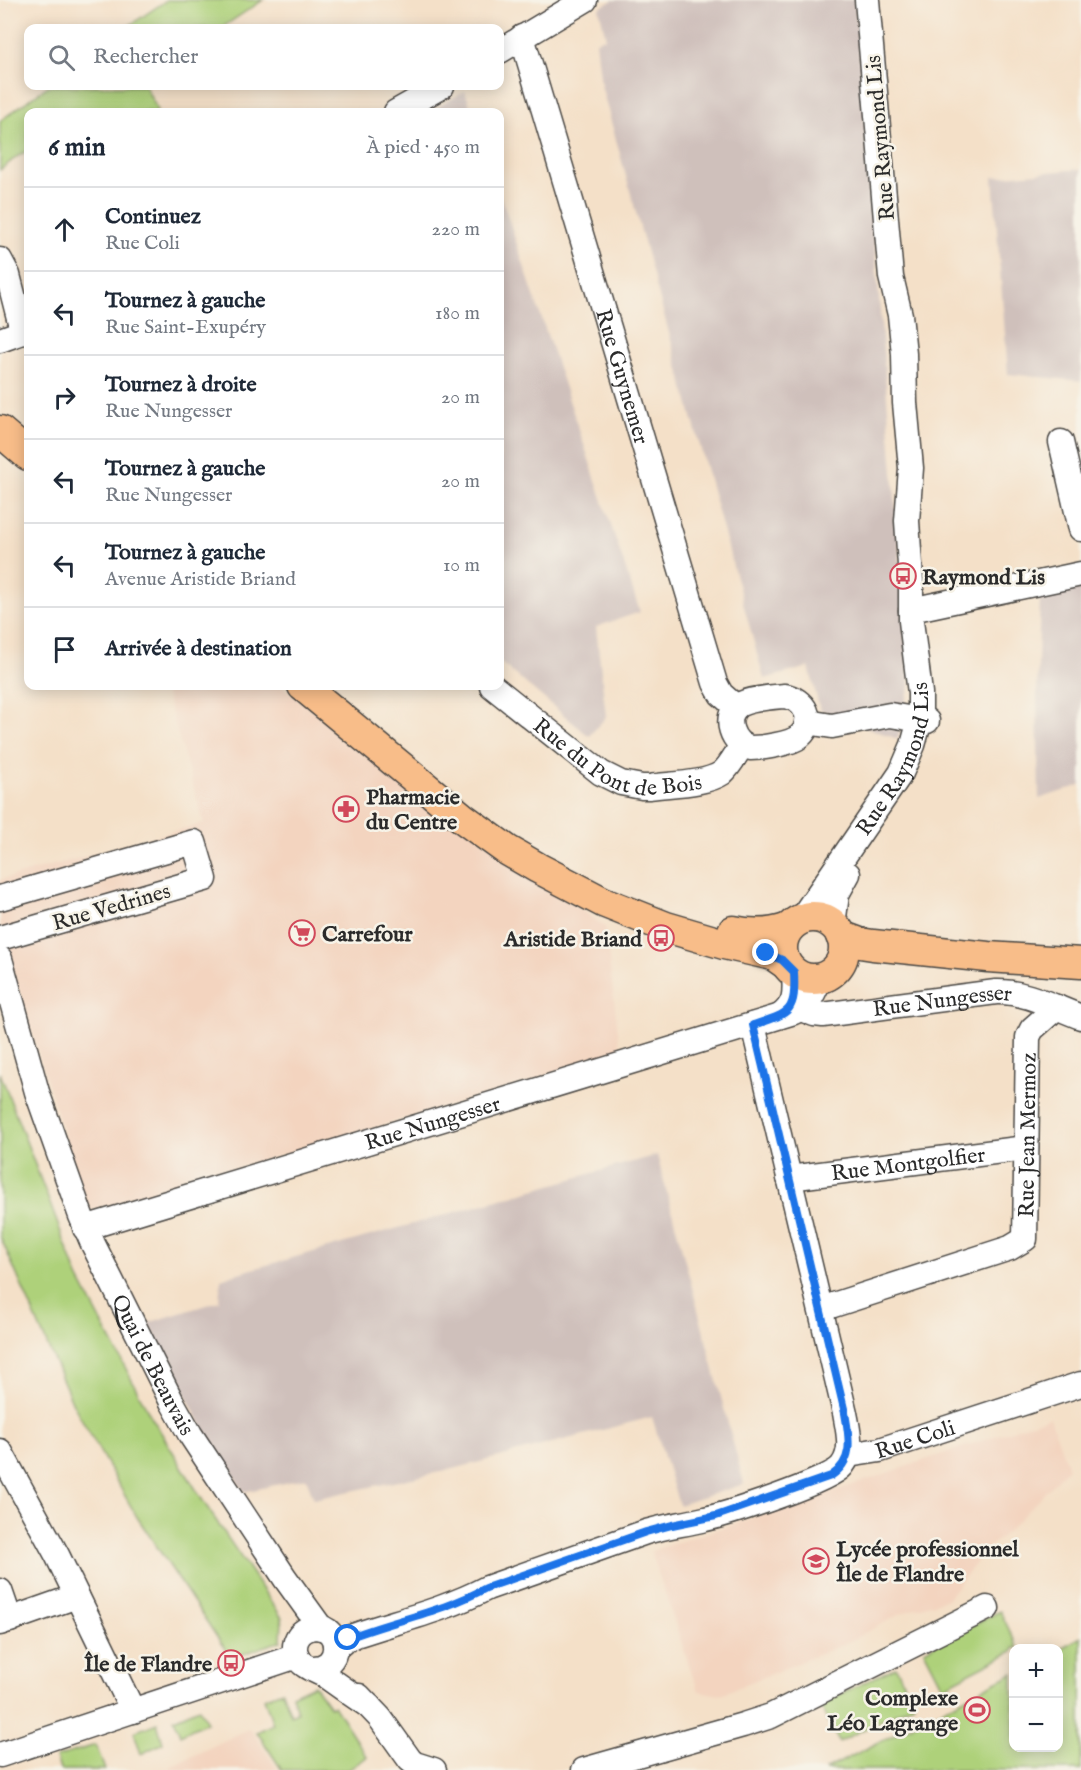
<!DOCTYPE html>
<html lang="fr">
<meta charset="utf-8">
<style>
body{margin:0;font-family:"IM FELL English",serif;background:#f2f2f3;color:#1f2937}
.controls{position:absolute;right:18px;bottom:18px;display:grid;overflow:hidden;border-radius:12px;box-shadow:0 3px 15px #0003}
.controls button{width:54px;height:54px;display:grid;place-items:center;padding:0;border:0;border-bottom:2px solid #e0e1e3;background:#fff;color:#1f2937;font:30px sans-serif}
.stop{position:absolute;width:18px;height:18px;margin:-14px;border:4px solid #1a73e8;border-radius:50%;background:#fff}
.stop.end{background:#1a73e8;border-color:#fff;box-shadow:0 2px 6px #0008}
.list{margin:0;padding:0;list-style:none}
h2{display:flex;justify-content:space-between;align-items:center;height:78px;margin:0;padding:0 24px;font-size:26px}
h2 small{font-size:20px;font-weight:400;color:#747a83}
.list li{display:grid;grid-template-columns:39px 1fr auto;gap:18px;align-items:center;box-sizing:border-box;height:84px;padding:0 24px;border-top:2px solid #e0e1e3}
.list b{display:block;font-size:22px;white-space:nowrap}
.list p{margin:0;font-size:20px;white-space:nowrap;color:#747a83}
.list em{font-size:20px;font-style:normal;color:#747a83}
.icon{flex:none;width:33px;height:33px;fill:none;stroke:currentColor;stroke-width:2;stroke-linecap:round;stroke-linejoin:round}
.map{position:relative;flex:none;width:1081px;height:1770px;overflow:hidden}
.search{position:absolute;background:#fff;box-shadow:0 3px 15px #0003;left:24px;top:24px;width:480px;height:66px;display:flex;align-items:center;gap:15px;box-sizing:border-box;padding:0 21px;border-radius:12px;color:#747a83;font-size:22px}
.panel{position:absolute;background:#fff;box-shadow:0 3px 15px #0003;left:24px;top:108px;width:480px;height:582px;border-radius:12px}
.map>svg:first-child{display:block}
.built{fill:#f3d4bf}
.industrial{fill:#cfc0bb}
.green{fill:#aed17a;stroke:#6c7e52;stroke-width:1.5}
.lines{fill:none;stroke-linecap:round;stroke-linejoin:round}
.minor-casing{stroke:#494643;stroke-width:27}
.major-casing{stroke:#494643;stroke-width:33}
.minor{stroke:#fff;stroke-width:24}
.major{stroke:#f8bd89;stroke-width:30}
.route{stroke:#1a73e8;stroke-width:8}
.labels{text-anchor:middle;stroke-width:5;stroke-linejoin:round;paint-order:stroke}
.street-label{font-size:22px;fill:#2b2b2b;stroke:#f7f3e8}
.poi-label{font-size:22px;font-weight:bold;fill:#2b2b2b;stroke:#f7f3e8;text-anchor:start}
</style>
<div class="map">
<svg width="1081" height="1770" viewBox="0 0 1081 1770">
<rect width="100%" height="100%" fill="#f7f3e8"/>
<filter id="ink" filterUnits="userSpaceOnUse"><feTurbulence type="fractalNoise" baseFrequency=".0167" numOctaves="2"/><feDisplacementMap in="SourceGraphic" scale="12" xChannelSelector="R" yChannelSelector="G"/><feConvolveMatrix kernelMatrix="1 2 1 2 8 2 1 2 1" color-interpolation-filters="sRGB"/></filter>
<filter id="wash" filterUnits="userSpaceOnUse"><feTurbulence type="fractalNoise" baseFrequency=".008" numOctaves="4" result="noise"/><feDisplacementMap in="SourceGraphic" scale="24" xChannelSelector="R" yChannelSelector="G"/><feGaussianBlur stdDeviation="1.35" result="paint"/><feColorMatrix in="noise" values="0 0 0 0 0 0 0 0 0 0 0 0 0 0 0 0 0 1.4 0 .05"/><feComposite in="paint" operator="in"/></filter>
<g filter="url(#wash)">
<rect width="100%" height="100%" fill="#f4e0c8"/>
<g class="built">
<path d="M176,686H281L605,927L621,1055L88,1212L0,930V880L204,823L165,691Z"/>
<path d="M1050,1417L1068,1468L1014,1525L985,1551L947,1599L902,1613L844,1644L719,1695L699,1691L693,1677L651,1551L835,1491Z"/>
<path d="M250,1728L278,1770H164Z"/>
</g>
<g class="industrial">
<path d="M613,0H855L910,684L898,739L820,710L809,667L764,679L601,85L596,41L606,38L599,8Z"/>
<path d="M465,91L472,112H429Z"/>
<path d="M1081,169V381L1008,374L993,177Z"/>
<path d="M500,194L640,612L596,627L606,717L589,736L500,662Z"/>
<path d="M1081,586V785L1039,799L1037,699L1040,595Z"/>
<path d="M657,1155L744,1484L679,1505L652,1417L449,1470L314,1499L306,1478L244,1492L204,1430L148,1323L219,1301L221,1279L235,1274Z"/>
</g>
<g class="green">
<path d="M167,0H263L221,28H126Z"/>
<path d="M48,86H145L156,107L157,112H28V150L18,156L0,170V121Z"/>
<path d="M0,1073L78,1277L149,1413L203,1501L282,1618L281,1641L231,1658L137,1517L73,1404L0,1236Z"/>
<path d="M1000,1611L1018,1648H1014L1013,1651L943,1687L924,1650Z"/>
<path d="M1081,1637V1770H825L1013,1673L1014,1748H1058L1059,1649Z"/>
<path d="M896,1667L914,1704L839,1742L820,1704Z"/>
<path d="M314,1685L330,1707L334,1705L367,1757L348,1770H282L257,1732L273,1724L264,1698L282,1691L291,1715L297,1712L292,1695Z"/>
<path d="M199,1708L207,1722L180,1735L174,1719Z"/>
<path d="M157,1723L163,1743L141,1754L134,1732Z"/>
<path d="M96,1745L105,1770H60L56,1757Z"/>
</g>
</g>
<g filter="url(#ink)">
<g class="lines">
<g class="minor-casing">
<g id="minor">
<path id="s1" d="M522,37L715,683L721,694L736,707"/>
<path d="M500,51L585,0"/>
<path d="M396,112L442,86"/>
<path d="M0,260L8,275L20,322"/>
<path d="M0,340L28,330"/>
<path d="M1061,442L1081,529"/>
<path d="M911,610L1081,574"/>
<path id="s2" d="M492,686L601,773L621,783L642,787H650C670,784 706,784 722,773C730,766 736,754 742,745"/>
<path d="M784,696C804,698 817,721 800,736C791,744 762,748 751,748C732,746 722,716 739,705C748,699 773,697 784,696Z"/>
<path d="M807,722L832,726L890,715L927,721"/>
<path d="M0,898L194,842L205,879L0,938"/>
<path id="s3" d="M801,919L901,773L913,745L920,720V693L911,621V580L907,521L911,468L905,403L904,354L900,315L891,277L867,0"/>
<path d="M833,925L837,894L848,874"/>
<path id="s4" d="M0,959L37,1092L81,1216L93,1244L172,1402L190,1434L285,1578L321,1628"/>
<path id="s5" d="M791,1005L814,1014L823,1015L996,992C1025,991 1054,1007 1081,1017"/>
<path d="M780,1016C797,1004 795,991 794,973"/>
<path id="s6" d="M789,1178L1026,1148"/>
<path id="s7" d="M85,1228L794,1012C810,1005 814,992 820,978"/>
<path id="s8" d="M821,1309L1010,1248L1025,1239L1028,1037L1032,1029L1057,1007"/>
<path d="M0,1451L57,1555L133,1711"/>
<path id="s9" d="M848,1455L880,1450L1081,1384"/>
<path d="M0,1591L10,1620"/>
<path d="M0,1623L77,1596"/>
<path d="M336,1648L344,1641L356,1635C400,1620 445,1610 487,1588L646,1532C666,1526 685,1524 705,1519C728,1514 830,1481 842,1466C854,1451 848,1430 845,1413L753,1025"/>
<path d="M311,1668C343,1670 342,1626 315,1627C307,1628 300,1632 297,1639C293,1647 295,1655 300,1661C306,1669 319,1671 327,1677C341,1687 355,1697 369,1706"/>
<path d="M359,1696L380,1718L410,1760L415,1764L434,1770"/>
<path d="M0,1755L297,1656"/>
<path d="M584,1770L743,1725L771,1716L987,1608"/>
</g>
</g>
<g class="major-casing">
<g id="major">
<path d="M0,431L28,455"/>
<path d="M303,686L464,819L507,850L538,868L603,902L666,927L724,944L773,955L786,964"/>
<circle cx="813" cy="948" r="31"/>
<path d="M733,931C752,935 770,935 789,928"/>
<path d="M841,936L860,943L873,945L988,957L1081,963"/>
</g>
</g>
<use href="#minor" class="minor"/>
<use href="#major" class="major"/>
</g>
</g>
<g class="lines" filter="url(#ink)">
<path class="route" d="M348,1638C394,1620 443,1612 486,1588L646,1532L672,1525L716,1516L831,1476C855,1460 849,1437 845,1413L753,1025C790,1013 796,1013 794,972L782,960L766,953"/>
</g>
<defs>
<g id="bus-ring" transform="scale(1.35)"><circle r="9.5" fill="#f7f3e8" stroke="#d1495b" stroke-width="1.5"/><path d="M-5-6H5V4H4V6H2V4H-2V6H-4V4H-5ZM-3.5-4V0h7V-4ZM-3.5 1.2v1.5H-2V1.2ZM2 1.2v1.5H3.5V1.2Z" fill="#d1495b"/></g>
<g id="pharmacy-ring" transform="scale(1.35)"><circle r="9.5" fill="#f7f3e8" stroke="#d1495b" stroke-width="1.5"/><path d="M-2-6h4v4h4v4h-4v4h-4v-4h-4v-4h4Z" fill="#d1495b"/></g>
<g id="supermarket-ring" transform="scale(1.35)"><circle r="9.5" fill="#f7f3e8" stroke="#d1495b" stroke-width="1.5"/><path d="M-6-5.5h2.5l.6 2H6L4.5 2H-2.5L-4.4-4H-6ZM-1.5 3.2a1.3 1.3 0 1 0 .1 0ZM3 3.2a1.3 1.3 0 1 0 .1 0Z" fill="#d1495b"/></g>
<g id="school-ring" transform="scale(1.35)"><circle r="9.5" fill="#f7f3e8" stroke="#d1495b" stroke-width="1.5"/><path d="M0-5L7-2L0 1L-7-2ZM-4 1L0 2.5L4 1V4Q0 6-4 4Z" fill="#d1495b"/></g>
<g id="stadium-ring" transform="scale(1.35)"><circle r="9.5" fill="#f7f3e8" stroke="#d1495b" stroke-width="1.5"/><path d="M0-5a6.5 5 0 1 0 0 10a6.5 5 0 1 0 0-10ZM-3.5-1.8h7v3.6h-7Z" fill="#d1495b"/></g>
</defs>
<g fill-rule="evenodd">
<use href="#bus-ring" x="903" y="576"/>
<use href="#pharmacy-ring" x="346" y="809"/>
<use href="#supermarket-ring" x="302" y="933"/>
<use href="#bus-ring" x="661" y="938"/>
<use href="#school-ring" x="816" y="1561"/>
<use href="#bus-ring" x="231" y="1663"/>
<use href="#stadium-ring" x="977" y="1710"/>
</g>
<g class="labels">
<g class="street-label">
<text transform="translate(879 138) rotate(-95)" y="8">Rue Raymond Lis</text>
<text dy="8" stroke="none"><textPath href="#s1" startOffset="354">Rue Guynemer</textPath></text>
<text dy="8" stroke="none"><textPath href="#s2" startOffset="150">Rue du Pont de Bois</textPath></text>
<text dy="8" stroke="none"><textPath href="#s3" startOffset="188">Rue Raymond Lis</textPath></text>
<text transform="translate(111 906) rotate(-16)" y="8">Rue Vedrines</text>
<text dy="8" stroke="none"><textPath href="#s5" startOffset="154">Rue Nungesser</textPath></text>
<text dy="8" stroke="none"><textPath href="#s7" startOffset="363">Rue Nungesser</textPath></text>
<text dy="8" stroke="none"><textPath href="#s8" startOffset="320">Rue Jean Mermoz</textPath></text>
<text dy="8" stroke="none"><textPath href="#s6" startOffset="120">Rue Montgolfier</textPath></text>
<text dy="8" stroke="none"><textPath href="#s4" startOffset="435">Quai de Beauvais</textPath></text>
<text dy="8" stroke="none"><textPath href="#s9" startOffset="69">Rue Coli</textPath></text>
</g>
<g class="poi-label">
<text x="922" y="584">Raymond Lis</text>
<text x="366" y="804">Pharmacie<tspan x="366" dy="25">du Centre</tspan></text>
<text x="322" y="941">Carrefour</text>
<text x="642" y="946" text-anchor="end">Aristide Briand</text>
<text x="836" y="1556">Lycée professionnel<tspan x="836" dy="25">Île de Flandre</tspan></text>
<text x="212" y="1671" text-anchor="end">Île de Flandre</text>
<text x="958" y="1705" text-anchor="end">Complexe<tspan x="958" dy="25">Léo Lagrange</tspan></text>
</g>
</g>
</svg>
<div class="controls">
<button>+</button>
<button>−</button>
</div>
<div class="stop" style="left:348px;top:1638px"></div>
<div class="stop end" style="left:766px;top:953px"></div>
<div class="search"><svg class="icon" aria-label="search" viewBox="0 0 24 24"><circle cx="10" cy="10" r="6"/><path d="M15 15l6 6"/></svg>Rechercher</div>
<section class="panel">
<h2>6 min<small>À pied · 450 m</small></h2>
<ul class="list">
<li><svg class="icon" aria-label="ahead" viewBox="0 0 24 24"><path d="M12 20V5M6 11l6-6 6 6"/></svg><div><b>Continuez</b><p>Rue Coli</p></div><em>220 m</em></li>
<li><svg class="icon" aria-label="left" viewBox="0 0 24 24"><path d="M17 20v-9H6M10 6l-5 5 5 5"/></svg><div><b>Tournez à gauche</b><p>Rue Saint-Exupéry</p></div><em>180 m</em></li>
<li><svg class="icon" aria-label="right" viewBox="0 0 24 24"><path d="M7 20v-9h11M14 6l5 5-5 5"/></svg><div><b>Tournez à droite</b><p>Rue Nungesser</p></div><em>20 m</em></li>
<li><svg class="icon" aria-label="left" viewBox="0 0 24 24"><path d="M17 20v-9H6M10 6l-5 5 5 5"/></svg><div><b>Tournez à gauche</b><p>Rue Nungesser</p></div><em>20 m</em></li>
<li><svg class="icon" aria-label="left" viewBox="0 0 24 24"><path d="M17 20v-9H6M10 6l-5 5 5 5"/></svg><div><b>Tournez à gauche</b><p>Avenue Aristide Briand</p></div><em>10 m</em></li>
<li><svg class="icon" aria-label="arrive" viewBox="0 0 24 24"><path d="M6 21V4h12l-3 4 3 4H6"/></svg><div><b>Arrivée à destination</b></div></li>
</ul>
</section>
</div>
